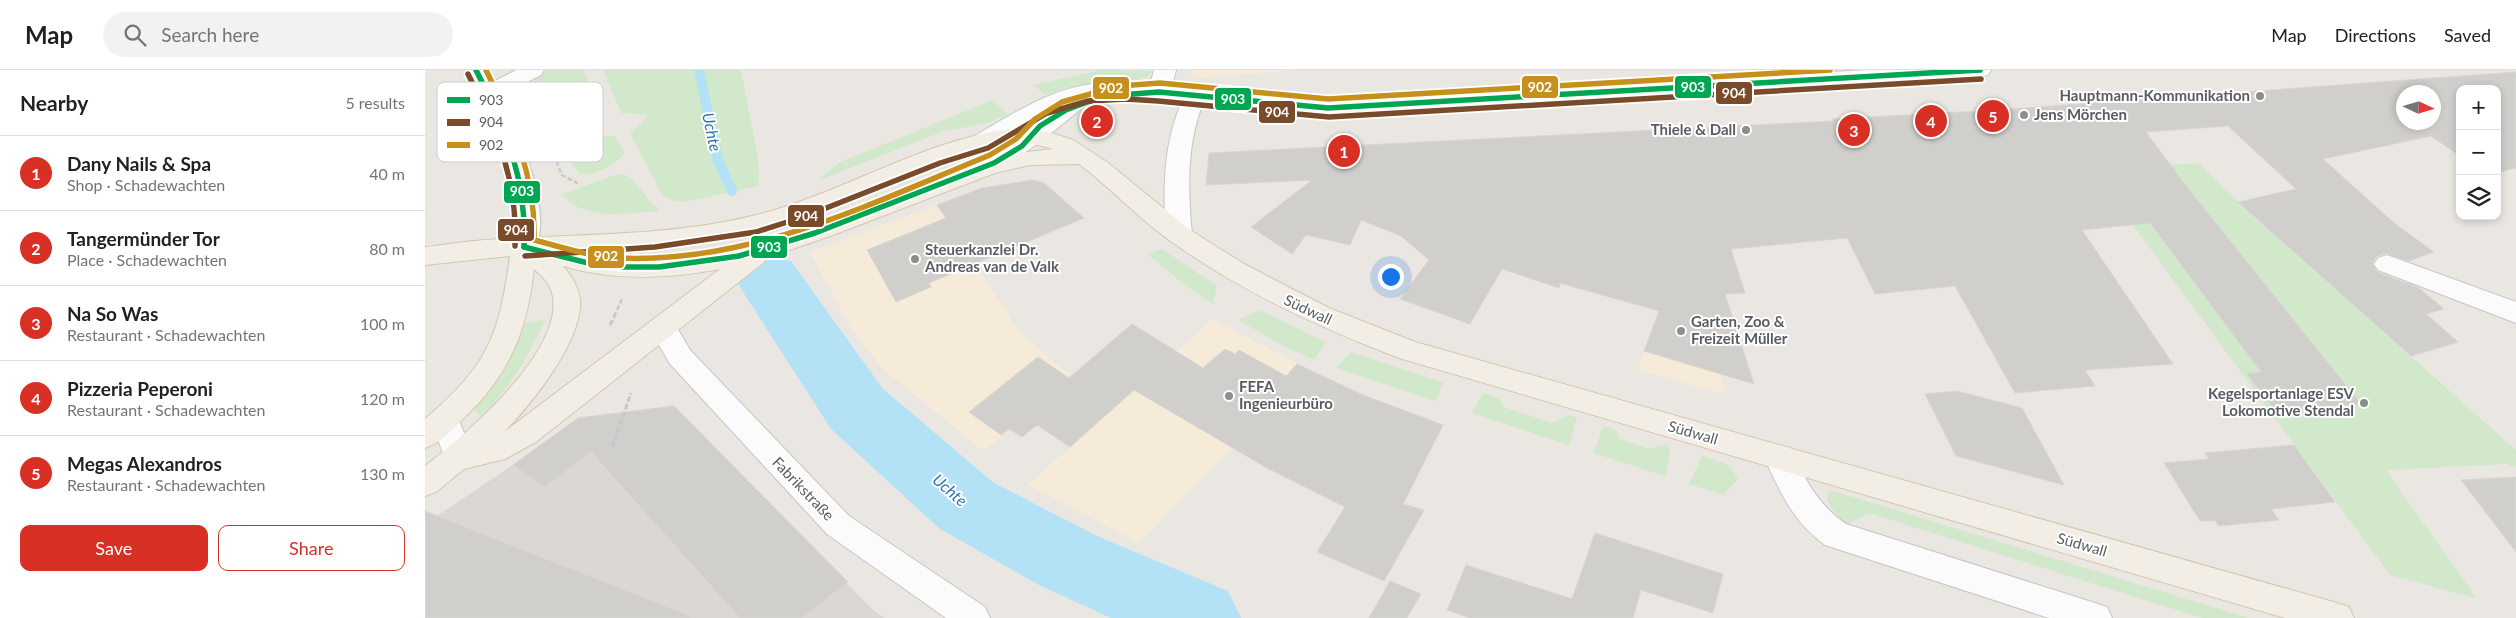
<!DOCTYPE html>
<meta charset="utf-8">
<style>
body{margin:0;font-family:Lato,sans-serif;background:#f2f2f2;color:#202124}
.controls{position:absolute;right:15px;top:15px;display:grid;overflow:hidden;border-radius:10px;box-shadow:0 2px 8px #0003}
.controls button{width:45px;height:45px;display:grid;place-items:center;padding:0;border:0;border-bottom:1px solid #e0e0e0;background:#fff;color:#202124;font:25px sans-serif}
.compass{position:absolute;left:1971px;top:15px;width:45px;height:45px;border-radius:50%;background:#fff;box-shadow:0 2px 8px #0003;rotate:94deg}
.you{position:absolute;left:965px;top:206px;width:18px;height:18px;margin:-12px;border:4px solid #fff;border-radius:50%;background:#1a73e8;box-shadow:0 0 0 8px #1a73e833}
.badge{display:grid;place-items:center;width:32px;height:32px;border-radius:50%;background:#d93025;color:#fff;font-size:16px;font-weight:700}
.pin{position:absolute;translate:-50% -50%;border:2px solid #fff;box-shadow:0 1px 5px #0006}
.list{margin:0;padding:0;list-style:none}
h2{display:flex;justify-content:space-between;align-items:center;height:65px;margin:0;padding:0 20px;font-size:21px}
h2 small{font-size:16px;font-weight:400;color:#757577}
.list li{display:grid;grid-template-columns:32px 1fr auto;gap:15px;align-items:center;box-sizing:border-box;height:75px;padding:0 20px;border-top:1px solid #e0e0e0}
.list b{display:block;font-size:19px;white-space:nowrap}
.list p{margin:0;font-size:16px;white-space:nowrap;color:#757577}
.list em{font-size:16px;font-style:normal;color:#757577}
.actions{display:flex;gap:10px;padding:15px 20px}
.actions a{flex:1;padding:11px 0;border:1px solid #d93025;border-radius:10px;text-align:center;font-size:18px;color:#d93025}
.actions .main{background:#d93025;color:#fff}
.icon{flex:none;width:28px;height:28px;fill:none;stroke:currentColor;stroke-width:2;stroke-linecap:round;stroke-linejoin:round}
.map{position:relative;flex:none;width:2091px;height:548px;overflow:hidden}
header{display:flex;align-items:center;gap:30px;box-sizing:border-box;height:70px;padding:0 25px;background:#fff;border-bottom:1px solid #e0e0e0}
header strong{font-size:24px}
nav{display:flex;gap:28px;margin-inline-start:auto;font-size:18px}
.search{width:350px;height:45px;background:#f2f2f2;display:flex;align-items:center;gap:12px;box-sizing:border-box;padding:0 18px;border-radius:28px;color:#757577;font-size:19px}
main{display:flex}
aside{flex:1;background:#fff}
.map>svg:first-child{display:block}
.commercial{fill:#f6ebd9}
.industrial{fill:#dbd8d3}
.green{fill:#d1e8ca}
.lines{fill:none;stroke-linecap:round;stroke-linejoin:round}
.stream{stroke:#b3e1f6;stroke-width:10}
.river{fill:#b3e1f6;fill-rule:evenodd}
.building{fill:#d1cfcc;stroke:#d9d6d1;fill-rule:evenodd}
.minor-casing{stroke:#c6c6c5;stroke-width:2}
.major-casing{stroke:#d5c5ad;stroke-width:2}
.path-far1{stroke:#c4cac6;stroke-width:2.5;stroke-dasharray:4.5 2.5;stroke-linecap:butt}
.path{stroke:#c4cac6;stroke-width:3;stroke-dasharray:5.5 2.5;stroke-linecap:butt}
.minor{fill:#fcfbfb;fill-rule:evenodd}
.major{fill:#f2eee5;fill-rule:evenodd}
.bus-1-casing{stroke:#fff;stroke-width:9}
.bus-2-casing{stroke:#fff;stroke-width:9}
.bus-3-casing{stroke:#fff;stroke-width:9}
.bus-1{stroke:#00a651;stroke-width:5.5}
.bus-2{stroke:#7a4b2a;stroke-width:5.5}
.bus-3{stroke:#c7901d;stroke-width:5.5}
.poi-dot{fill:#8b8d8f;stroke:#fff;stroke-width:2}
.labels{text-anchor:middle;stroke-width:4;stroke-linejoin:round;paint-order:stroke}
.poi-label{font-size:15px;font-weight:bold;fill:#585d62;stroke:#fff;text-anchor:start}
.street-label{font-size:15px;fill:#585d62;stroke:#fff}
.water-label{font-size:16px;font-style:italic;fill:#2c77a9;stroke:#fff}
.key{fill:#fff;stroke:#cdced0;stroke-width:1}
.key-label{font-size:14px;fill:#585d62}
.line-badge{stroke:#fff;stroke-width:2}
.badge-label{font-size:14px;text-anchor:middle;font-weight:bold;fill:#fff}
</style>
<header>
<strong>Map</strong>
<div class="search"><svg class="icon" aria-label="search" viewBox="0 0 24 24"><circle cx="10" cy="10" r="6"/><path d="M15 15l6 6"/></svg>Search here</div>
<nav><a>Map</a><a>Directions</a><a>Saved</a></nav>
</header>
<main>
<aside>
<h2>Nearby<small>5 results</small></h2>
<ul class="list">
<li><span class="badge">1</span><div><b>Dany Nails &amp; Spa</b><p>Shop · Schadewachten</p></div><em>40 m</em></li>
<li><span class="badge">2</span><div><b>Tangermünder Tor</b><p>Place · Schadewachten</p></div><em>80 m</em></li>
<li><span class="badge">3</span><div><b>Na So Was</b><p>Restaurant · Schadewachten</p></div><em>100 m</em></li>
<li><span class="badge">4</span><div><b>Pizzeria Peperoni</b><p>Restaurant · Schadewachten</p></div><em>120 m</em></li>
<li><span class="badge">5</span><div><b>Megas Alexandros</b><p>Restaurant · Schadewachten</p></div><em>130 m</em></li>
</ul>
<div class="actions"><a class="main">Save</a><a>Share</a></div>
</aside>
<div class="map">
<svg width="2091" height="548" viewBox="0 0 2091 548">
<rect width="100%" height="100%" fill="#eae7e2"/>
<g class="commercial">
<path d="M766,0H870L775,8L767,5Z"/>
<path d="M512,135L593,260L645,306L559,381L459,300L427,260L385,182Z"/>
<path d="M1268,196L1300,324L1212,300L1244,216Z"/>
<path d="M788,249L884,300L714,473L603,415Z"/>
</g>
<path class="industrial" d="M249,336L450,542L460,548H0V454L88,395L153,348Z"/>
<g class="green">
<path d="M123,0H159L178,50L169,59V63L172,66H190L199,83C190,95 170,106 155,104L134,79L106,19L110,9Z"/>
<path d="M178,0H316L333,88L334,116L259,132L249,131L237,124L205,63L224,45L201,43L197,44Z"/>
<path d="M676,0L728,1L721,8L711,11H681L638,19L621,25L608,15Z"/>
<path d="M568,30L583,45L558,54L519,61L392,111L415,92Z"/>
<path d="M1773,93L1852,167L2091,380V396L2087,397L2082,394L1961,400L2052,529L1965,505L1669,102Z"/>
<path d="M193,104C213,104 217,129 234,138L233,141C201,143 159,152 137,124Z"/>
<path d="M737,179L792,216L788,234L757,213L723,184Z"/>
<path d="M834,240L901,272L889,290L857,275L813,250Z"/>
<path d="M120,250C103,288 86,316 56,346L46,337L87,285L100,253Z"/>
<path d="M926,282L1019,313L1010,331L911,298Z"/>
<path d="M1058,323L1074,328L1078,337L1127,353L1144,345L1152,348L1144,375L1047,343Z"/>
<path d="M1179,356L1191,360L1195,369L1224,379L1243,374L1245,384L1240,406L1168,383Z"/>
<path d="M1277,386L1304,395L1313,409L1298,425L1264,414Z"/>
<path d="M1404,421H1408L1824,548H1777L1444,443L1419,456L1402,430Z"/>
</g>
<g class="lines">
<path class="stream" d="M274,0L293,90L307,121"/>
<path class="river" d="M343,185L366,191L458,319L569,413L672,466L803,521L816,548H686L616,516L515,459L406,359L320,225L310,208L320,191Z"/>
</g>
<g class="building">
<path d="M2091,2V98L2072,103V19H2035V86L2006,66L1898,89L1969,153L2009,182L1984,191L1961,183L1952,186L1947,193L1952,202L1994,218L2019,239L2001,244L2033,272L1986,286L1813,132L1871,119L1803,56L1721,62L1758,112L1936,334L1852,343L1822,304L1836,302L1725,153L1657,160L1748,294L1660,300L1670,316L1590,323L1530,216L1450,224L1422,168L1306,179L1320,223L1300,224L1329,314L1219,281L1234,241L1135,213L1134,218L1077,199L1045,254L975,229L1004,190L976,166L936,150L925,175L881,165L867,184L826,157L887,110L781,115L784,83L1408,51L1407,49L1573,40ZM1978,22H2008V52H1978Z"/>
<path d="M607,110L619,113L659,148L504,213L506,217L471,232L442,180L521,148L512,135L557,118Z"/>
<path d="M707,254L778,298L800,279L810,284L814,280L861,306L872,294L938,325L1018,355L978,434L999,440L959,511L892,482L920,437L842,398L709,320L645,377L612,355L597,367L584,359L576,365L544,342L613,287L644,308Z"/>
<path d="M1532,321L1597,338L1639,415L1531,386L1500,324Z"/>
<path d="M249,336L423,512L377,548H315L166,382L120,417L88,395L153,348Z"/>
<path d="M1869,375L1910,432L1846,439L1854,450L1794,456L1790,451H1775L1739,393L1784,389L1780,383Z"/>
<path d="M2091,407V482L2036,410Z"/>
<path d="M0,441L265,546V548H0Z"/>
<path d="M1170,463L1298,504L1288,543L1216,520L1208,548H1045L1022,540L1041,495L1147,529Z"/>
<path d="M965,511L996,524L982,548H944Z"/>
</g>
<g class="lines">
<g class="minor-casing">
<g id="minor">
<path d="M40,0H62L68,12L91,0H119L116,5L75,26C93,62 131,144 108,183L99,186L90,183L86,177L89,153L84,107L70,63Z"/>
<path d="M729,0H751L747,16L903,31L1442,0H1566L1563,5L1555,7L903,45L778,33C761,76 763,120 767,165L763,171L754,174L745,171L741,165C738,118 738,75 757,31C721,28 680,22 645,33L651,35L654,40C651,45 583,96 576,99C570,101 566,100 561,98L557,93L561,88L621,43L567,75L559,77L551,75L547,70L551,65C591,42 631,15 678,13C694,13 710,14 725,15Z"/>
<path d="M1962,185L2091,232V253L1953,200L1949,194L1953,188Z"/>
<path d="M238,248L248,251L265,280L424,446L560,537L565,548H521L402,464L245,294L224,258L228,251Z"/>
<path d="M20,337L30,341L49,387L45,396L34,399L23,396L5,349L10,341Z"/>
<path d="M1354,375L1365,378C1380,409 1392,434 1421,454L1670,533L1682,537L1687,548H1624L1400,475C1368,452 1355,422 1339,387L1343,378Z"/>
</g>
</g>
<g class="major-casing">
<path id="major" d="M585,59L624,62L648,70L682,92L765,160L819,194L904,238L990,272L1912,533L1924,537L1929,548H1860L974,288C895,258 817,222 747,172C714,149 687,119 654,94L605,95L570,103L408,165L342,188L338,193L111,372L80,389L39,399L11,422L0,426V396C40,365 137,283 128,227C126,214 118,207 109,199C102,261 85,304 39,348C27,360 16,373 0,378V349C63,295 74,267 85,186L0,195V177C25,174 50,170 75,169C159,164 245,166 327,146C416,125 494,71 585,59ZM585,73H604L628,79L584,84L555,91C427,132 296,213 157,183C231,179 304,174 374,149C444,125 511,84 585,73ZM138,196C189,211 243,209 295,199L79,362C106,335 158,270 155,230C154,217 146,205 138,196Z"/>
</g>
<g class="path-far1">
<path d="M108,33L137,105L154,114"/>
<path d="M189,246L198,227"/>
</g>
<g class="path">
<path d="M185,255L190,245"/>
<path d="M187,377L206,323"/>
</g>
<use href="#minor" class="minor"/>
<use href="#major" class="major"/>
<g class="bus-1-casing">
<g id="bus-1">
<path d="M51,0C81,60 102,109 99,177"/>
<path d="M99,177L167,194L195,197H234L314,186L390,163L569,93L597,76L615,56L641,40L662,32L695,25L734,22L903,38L1555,0"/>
</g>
</g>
<g class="bus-2-casing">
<g id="bus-2">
<path d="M43,4C72,62 93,110 90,176"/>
<path d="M100,186L230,177L331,162L381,146L515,93L563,78L622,43L663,31L701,29L733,31L904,47L1556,9"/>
</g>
</g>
<g class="bus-3-casing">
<path id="bus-3" d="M61,0C88,55 111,107 109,170C137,177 165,187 194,188C325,194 447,133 565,85L591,69L610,49L637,32L694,16L735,13L903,29L1405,0"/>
</g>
<use href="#bus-1" class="bus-1"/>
<use href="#bus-2" class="bus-2"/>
<use href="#bus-3" class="bus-3"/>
</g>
<g class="poi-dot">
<circle cx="1835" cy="26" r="5"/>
<circle cx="1599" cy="45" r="5"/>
<circle cx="1321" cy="60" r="5"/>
<circle cx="490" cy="189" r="5"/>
<circle cx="1256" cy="261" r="5"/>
<circle cx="804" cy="326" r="5"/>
<circle cx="1939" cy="333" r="5"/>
</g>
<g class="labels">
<g class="poi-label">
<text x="1825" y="31" text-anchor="end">Hauptmann-Kommunikation</text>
<text x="1609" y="50">Jens Mörchen</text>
<text x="1311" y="65" text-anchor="end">Thiele &amp; Dall</text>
<text x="500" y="185">Steuerkanzlei Dr.<tspan x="500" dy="17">Andreas van de Valk</tspan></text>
<text x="1266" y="257">Garten, Zoo &amp;<tspan x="1266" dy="17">Freizeit Müller</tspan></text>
<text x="814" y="322">FEFA<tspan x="814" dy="17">Ingenieurbüro</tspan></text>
<text x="1929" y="329" text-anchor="end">Kegelsportanlage ESV<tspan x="1929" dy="17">Lokomotive Stendal</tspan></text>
</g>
<g class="street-label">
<text transform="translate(883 240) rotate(25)" y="5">Südwall</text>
<text transform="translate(1268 363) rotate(16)" y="5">Südwall</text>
<text transform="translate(378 419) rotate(46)" y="5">Fabrikstraße</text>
<text transform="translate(1657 475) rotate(16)" y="5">Südwall</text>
</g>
<g class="water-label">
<text transform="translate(287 62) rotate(78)" y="6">Uchte</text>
<text transform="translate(525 420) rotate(41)" y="6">Uchte</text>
</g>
</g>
<rect x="12" y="12" width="166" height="80" rx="8" class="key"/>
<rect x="22" y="27" width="23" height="6" fill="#00a651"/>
<rect x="22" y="49" width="23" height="7" fill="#7a4b2a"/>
<rect x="22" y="72" width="23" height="6" fill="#c7901d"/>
<g class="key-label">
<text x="54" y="35">903</text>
<text x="54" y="57">904</text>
<text x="54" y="80">902</text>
</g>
<g class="line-badge">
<rect x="1249" y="5" width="38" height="24" rx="5" fill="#00a651"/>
<rect x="1096" y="5" width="38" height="24" rx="5" fill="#c7901d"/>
<rect x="667" y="6" width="38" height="24" rx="5" fill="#c7901d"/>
<rect x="1290" y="11" width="38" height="24" rx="5" fill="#7a4b2a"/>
<rect x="789" y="17" width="38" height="24" rx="5" fill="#00a651"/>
<rect x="833" y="30" width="38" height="24" rx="5" fill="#7a4b2a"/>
<rect x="78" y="110" width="38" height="24" rx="5" fill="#00a651"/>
<rect x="362" y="134" width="38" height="24" rx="5" fill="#7a4b2a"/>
<rect x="72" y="148" width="38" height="24" rx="5" fill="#7a4b2a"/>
<rect x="325" y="165" width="38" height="24" rx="5" fill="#00a651"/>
<rect x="162" y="175" width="38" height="24" rx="5" fill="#c7901d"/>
</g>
<g class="badge-label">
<text x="1268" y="22">903</text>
<text x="1115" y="22">902</text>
<text x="686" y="23">902</text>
<text x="1309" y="28">904</text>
<text x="808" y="34">903</text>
<text x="852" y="47">904</text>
<text x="97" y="126">903</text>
<text x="381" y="151">904</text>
<text x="91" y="165">904</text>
<text x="344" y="182">903</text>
<text x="181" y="191">902</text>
</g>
</svg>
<div class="controls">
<button>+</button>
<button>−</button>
<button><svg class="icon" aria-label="layers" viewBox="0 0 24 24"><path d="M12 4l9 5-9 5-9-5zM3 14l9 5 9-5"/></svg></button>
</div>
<svg class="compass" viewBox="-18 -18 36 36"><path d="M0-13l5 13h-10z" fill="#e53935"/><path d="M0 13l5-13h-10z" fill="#757577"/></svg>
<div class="you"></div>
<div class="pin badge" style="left:919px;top:81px">1</div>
<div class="pin badge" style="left:672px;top:51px">2</div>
<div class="pin badge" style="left:1429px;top:60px">3</div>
<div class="pin badge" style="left:1506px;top:51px">4</div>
<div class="pin badge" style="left:1568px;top:46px">5</div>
</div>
</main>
